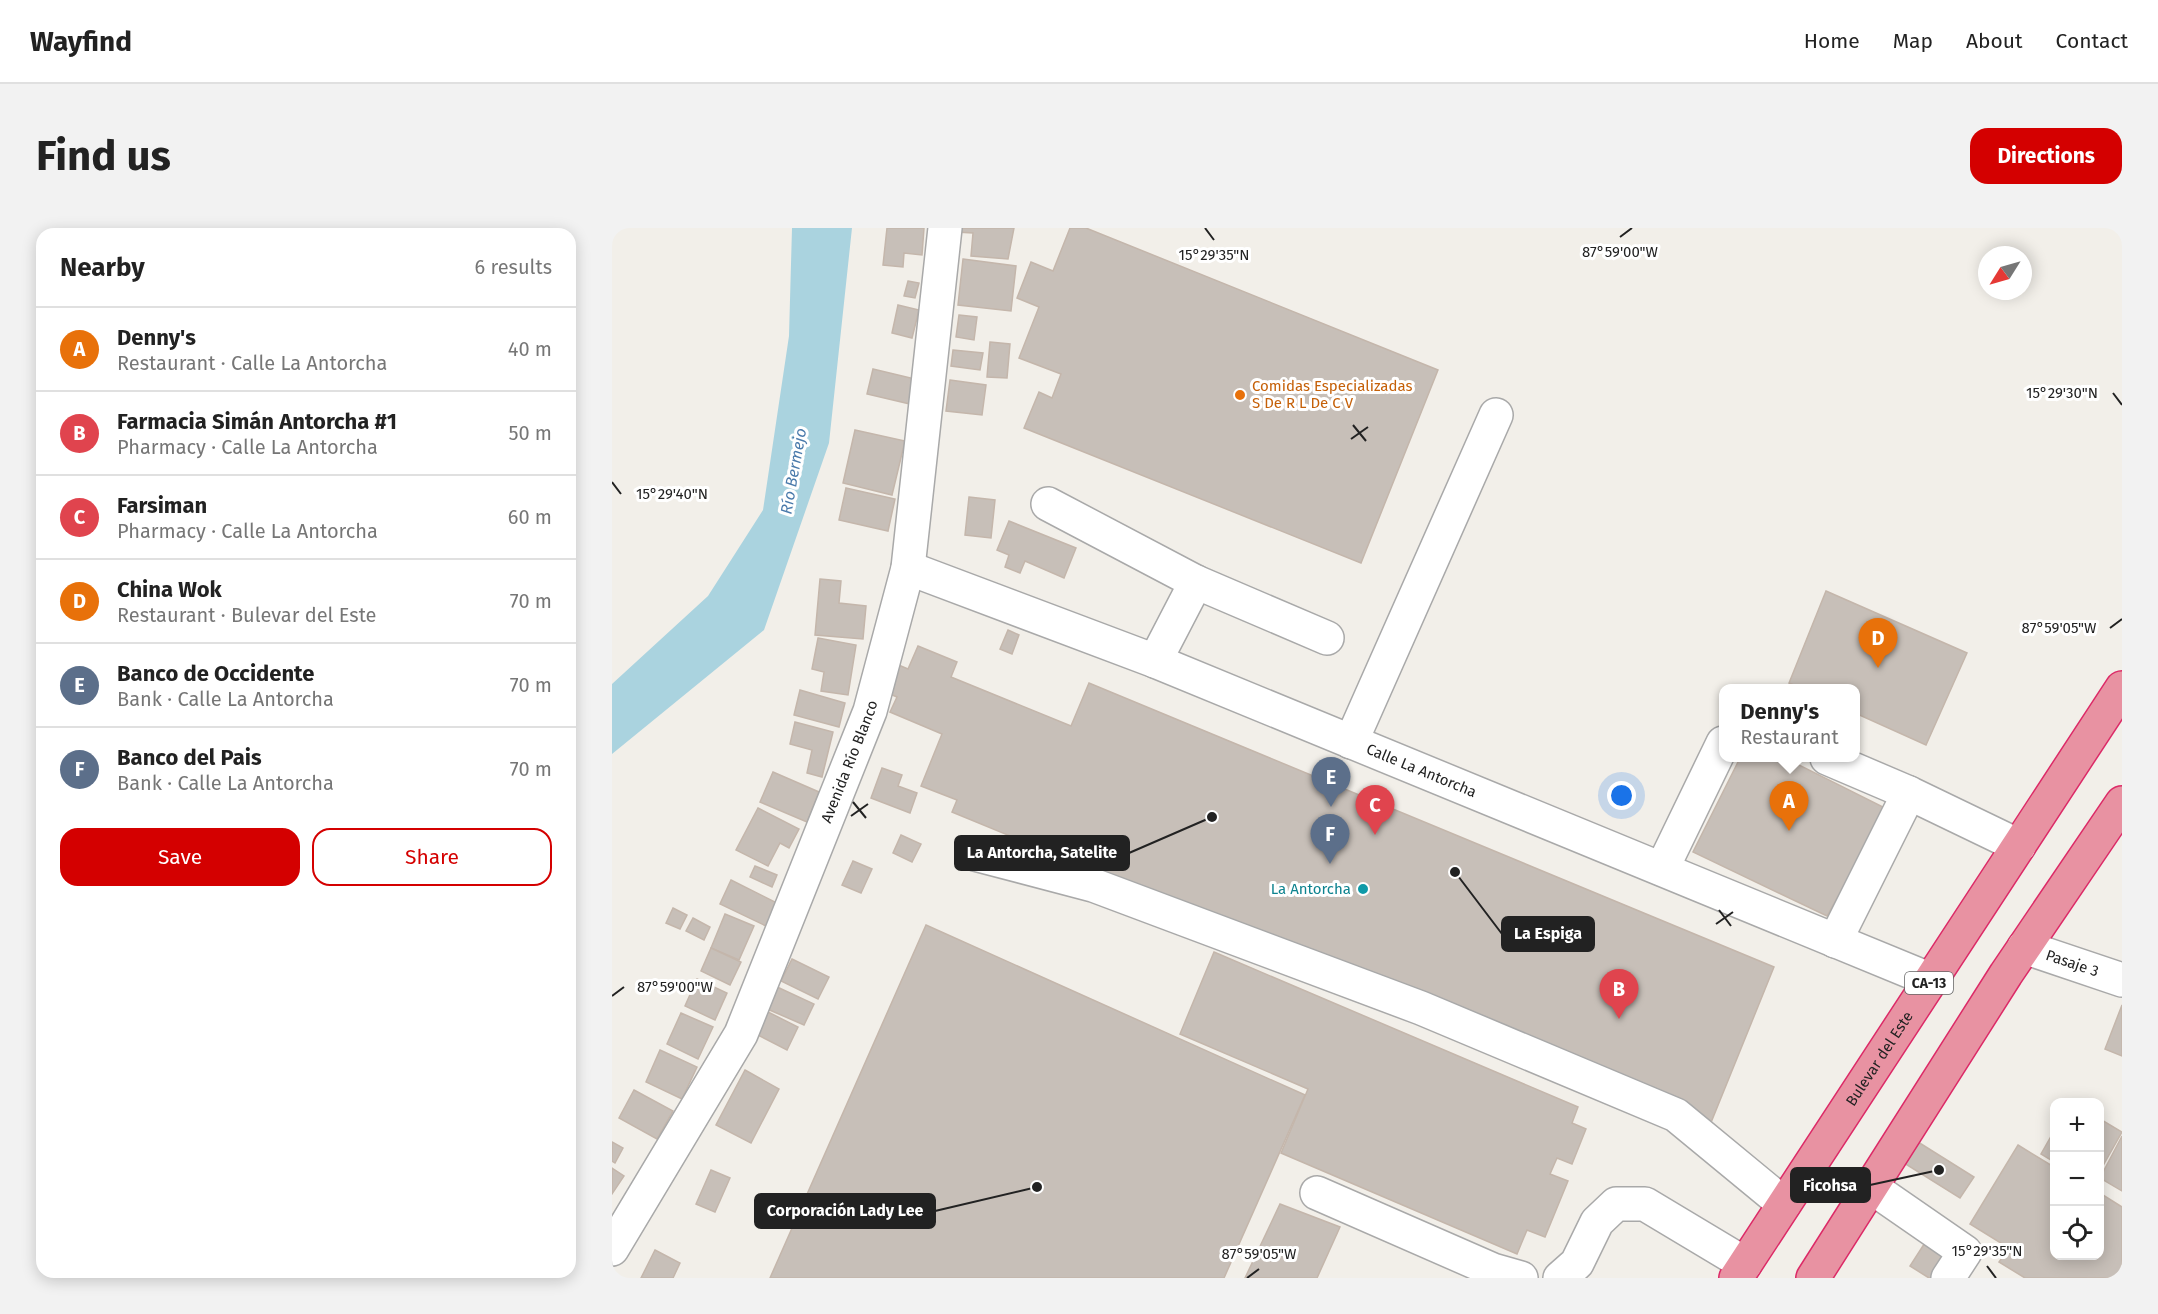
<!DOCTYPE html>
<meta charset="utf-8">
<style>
body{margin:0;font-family:"Fira Sans",sans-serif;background:#f2f2f2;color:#222}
.controls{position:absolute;right:18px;bottom:18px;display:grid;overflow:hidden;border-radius:12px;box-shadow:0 3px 15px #0003}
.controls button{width:54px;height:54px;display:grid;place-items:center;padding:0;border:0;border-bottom:2px solid #e0e0e0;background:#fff;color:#222;font:30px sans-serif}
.compass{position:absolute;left:1366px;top:18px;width:54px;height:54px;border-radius:50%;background:#fff;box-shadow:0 3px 15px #0003;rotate:233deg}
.you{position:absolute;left:1010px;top:568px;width:21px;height:21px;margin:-15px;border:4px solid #fff;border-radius:50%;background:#1a73e8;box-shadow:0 0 0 9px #1a73e833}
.badge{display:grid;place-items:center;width:39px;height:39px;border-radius:50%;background:#d40000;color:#fff;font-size:20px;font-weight:700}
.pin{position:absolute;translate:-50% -50px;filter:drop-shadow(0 2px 3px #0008)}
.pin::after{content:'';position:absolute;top:32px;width:21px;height:18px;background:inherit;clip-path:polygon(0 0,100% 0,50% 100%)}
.popup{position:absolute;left:1107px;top:456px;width:141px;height:78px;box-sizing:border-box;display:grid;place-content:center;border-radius:12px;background:#fff;filter:drop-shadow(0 2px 4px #0005);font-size:20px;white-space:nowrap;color:#767676}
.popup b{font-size:22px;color:#222}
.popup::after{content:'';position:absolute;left:50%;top:100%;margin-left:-12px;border:12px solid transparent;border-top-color:#fff}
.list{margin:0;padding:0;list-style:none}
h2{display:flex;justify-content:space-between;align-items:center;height:78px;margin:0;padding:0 24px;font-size:26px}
h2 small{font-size:20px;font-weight:400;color:#767676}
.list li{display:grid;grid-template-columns:39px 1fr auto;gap:18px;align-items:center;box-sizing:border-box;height:84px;padding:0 24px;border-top:2px solid #e0e0e0}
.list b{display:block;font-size:22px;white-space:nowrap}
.list p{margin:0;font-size:20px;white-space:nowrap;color:#767676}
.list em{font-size:20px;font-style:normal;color:#767676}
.actions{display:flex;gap:12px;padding:18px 24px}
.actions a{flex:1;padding:14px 0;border:2px solid #d40000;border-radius:18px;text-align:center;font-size:21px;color:#d40000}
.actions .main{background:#d40000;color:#fff}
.icon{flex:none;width:33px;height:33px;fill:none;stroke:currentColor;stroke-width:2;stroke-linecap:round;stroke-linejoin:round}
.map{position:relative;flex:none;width:1510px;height:1050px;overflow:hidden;border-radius:18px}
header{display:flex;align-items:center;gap:36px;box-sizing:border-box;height:84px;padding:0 30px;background:#fff;border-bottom:2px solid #e0e0e0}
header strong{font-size:28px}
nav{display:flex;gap:33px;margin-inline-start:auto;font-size:21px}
.intro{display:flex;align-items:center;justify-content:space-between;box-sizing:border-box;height:144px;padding:0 36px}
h1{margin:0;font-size:42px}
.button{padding:15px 27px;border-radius:18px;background:#d40000;color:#fff;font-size:21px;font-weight:700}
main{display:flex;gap:36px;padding:0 36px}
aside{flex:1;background:#fff;border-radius:18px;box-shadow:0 3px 15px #0003}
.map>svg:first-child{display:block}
.water{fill:#aad3df}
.building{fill:#c7bfb8;stroke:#c4b6ab;stroke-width:1.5}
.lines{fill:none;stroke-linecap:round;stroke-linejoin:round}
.minor-casing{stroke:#a9a9a9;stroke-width:36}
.highway-casing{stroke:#dc2a67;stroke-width:36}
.minor{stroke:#fff;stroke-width:33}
.highway{stroke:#e892a2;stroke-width:33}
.ticks{fill:none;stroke:#222;stroke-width:2}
.food-dot{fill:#e8710a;stroke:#fff;stroke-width:2}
.culture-dot{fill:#0f9aa8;stroke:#fff;stroke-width:2}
.labels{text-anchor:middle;stroke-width:6;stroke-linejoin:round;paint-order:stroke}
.shield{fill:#fff;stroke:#646464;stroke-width:1.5}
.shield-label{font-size:14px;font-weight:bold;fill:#222}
.food-label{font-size:15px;fill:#c56008;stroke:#fff;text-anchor:start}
.street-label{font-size:15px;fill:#222;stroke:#fff}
.culture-label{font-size:15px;fill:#0d838f;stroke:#fff;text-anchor:end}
.water-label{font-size:16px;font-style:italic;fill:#4a7aab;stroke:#fff}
.ticks-label{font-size:15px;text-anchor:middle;fill:#222;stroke:#fff;stroke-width:6;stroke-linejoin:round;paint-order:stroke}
.leader{fill:none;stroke:#222;stroke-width:2}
.callout-dot{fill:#222;stroke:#fff;stroke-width:2}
.callout{fill:#222;stroke:#222;stroke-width:2}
.callout-label{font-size:16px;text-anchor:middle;font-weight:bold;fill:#fff}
</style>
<header>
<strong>Wayfind</strong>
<nav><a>Home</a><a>Map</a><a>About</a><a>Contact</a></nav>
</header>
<div class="intro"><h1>Find us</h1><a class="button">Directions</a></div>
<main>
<aside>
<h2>Nearby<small>6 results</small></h2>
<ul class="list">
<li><span class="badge" style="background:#e8710a">A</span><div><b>Denny's</b><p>Restaurant · Calle La Antorcha</p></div><em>40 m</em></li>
<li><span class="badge" style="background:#e0444e">B</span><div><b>Farmacia Simán Antorcha #1</b><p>Pharmacy · Calle La Antorcha</p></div><em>50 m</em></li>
<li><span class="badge" style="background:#e0444e">C</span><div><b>Farsiman</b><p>Pharmacy · Calle La Antorcha</p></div><em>60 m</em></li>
<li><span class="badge" style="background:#e8710a">D</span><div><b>China Wok</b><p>Restaurant · Bulevar del Este</p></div><em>70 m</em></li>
<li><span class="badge" style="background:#5c6f8a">E</span><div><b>Banco de Occidente</b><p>Bank · Calle La Antorcha</p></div><em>70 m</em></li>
<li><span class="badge" style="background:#5c6f8a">F</span><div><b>Banco del Pais</b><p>Bank · Calle La Antorcha</p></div><em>70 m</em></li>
</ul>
<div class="actions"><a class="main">Save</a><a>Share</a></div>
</aside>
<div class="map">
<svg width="1510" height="1050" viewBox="0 0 1510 1050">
<rect width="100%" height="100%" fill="#f2efe9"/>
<path class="water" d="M180,0H240L217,215L152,402L0,526V456L96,368L151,282L177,108Z"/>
<g class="building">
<path d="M275,0H312L310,27L292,25L291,39L271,37Z"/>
<path d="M344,0H402L396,31L359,28L361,5L344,4Z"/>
<path d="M458,0H474L826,142L749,335L412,200L427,164L440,170L449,146L407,130L427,79L405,70L419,34L441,43Z"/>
<path d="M351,31L404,38L399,83L346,77Z"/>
<path d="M296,53L307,55L303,70L292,68Z"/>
<path d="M286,77L307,82L300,110L280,105Z"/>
<path d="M347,87L365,89L362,112L344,109Z"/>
<path d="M378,114L398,116L395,150L375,149Z"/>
<path d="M341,122L371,125L368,142L339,138Z"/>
<path d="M261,141L303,151L298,176L255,166Z"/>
<path d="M338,152L374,157L370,187L334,183Z"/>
<path d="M243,202L293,213L280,267L231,255Z"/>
<path d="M234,260L283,271L276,303L227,292Z"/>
<path d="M357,269L383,272L379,310L353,307Z"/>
<path d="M397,293L464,320L452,350L413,333L408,345L393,339L397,327L385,322Z"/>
<path d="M208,351L229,353L227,375L254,378L251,411L203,407Z"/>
<path d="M1214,363L1355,425L1314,517L1243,485V460H1189L1177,455Z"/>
<path d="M396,402L407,407L400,426L388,421Z"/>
<path d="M206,410L244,417L236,467L209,463L212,444L200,441Z"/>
<path d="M306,418L345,434L339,449L459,498L477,455L1162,739L1098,897L340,584L345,572L309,558L330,506L278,484L285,469L271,463L282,435L296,441Z"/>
<path d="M188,462L233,475L227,499L182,487Z"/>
<path d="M183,494L221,504L210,549L195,545L200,522L178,516Z"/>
<path d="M1128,530H1173L1275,581L1215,688L1081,624Z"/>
<path d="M270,540L290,547L286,558L305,565L298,585L259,570Z"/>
<path d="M161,544L207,564L195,594L148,574Z"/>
<path d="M146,580L187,601L177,620L168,615L156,638L124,622Z"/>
<path d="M289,607L309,616L300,634L281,625Z"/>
<path d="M241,633L260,641L249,665L230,657Z"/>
<path d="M143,638L165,647L160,659L138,649Z"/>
<path d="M119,652L165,675L154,698L108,676Z"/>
<path d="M61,680L75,687L68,701L54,695Z"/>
<path d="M113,686L142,698L127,732L99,720Z"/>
<path d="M81,690L98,699L92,712L74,703Z"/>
<path d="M314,697L693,867L612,1050H158Z"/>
<path d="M99,720L129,734L118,757L89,743Z"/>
<path d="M602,724L966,879L960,895L974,901L960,936L945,930L938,946L956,953L933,1009L915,1002L905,1026L669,925L696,861L568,806Z"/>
<path d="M180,731L217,749L206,771L169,753Z"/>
<path d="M85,751L115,765L103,792L73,778Z"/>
<path d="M163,758L202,776L192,797L153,780Z"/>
<path d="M1510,777V828L1493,821Z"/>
<path d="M154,783L186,799L175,822L142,805Z"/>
<path d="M69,785L101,799L86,831L55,816Z"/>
<path d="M48,822L85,839L70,871L34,854Z"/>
<path d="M133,842L167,861L139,915L104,897Z"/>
<path d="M22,862L61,883L45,911L7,890Z"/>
<path d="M1488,891L1510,904L1488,943Z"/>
<path d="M1442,903V934L1429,926Z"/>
<path d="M1510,908V963L1488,950Z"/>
<path d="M0,914L11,920L3,935L0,933Z"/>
<path d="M1306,914L1362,949L1348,970L1292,935Z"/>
<path d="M1406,917L1442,939V1028H1488V965L1510,979V1050H1413L1387,1034L1397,1020L1358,996Z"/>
<path d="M0,940L12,948L0,966Z"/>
<path d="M99,942L118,950L103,984L84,976Z"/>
<path d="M668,976L728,999L705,1050H633Z"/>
<path d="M1316,1010L1345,1027L1331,1050H1317L1298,1038Z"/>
<path d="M43,1022L68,1035L61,1050H29Z"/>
</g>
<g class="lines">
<g class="minor-casing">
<g id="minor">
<path d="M436,276L584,354"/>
<path id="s1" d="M296,340L543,433L1319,752"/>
<path d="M543,433L584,354L715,410"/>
<path d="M739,514L884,187"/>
<path d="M1215,530L1297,565L1407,618"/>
<path d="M363,626L481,657L809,780L1064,887L1172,976"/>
<path d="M1050,641L1111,515"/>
<path d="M1223,713L1297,565"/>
<path id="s2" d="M1412,719L1510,752"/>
<path d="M1259,959L1353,1024L1336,1050"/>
<path d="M705,965L881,1042L909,1050"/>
<path id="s3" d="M0,1021L129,806L258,483L296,340L333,0"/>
<path d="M948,1050L965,1035L985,994L1004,976H1033L1133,1036"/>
</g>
</g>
<g class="highway-casing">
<g id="highway">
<path id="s4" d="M1124,1050L1510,460"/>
<path d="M1201,1050L1394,746L1510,575"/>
</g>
</g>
<use href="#minor" class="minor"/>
<use href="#highway" class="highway"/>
</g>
<path class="ticks" d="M593,0L602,12M1008,9L1020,0M1501,165L1510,177M741,197L754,213M739,211L756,199M0,254L9,266M1498,400L1510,391M241,574L254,590M239,588L256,576M1107,682L1119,698M1104,696L1121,684M0,768L12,759M1375,1038L1384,1050M635,1050L647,1041"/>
<circle class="food-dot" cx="628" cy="167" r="6"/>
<circle class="culture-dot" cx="751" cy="661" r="6"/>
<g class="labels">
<rect class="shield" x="1293" y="744" width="48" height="22" rx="4.5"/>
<g class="shield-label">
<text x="1317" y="760">CA-13</text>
</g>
<g class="food-label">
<text x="640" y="163">Comidas Especializadas<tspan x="640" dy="17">S De R L De C V</tspan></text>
</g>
<g class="street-label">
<text dy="5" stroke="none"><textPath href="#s3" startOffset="544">Avenida Río Blanco</textPath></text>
<text dy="5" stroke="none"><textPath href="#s1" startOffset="552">Calle La Antorcha</textPath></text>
<text dy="5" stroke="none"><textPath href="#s2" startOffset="51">Pasaje 3</textPath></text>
<text dy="5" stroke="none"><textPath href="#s4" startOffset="262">Bulevar del Este</textPath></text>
</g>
<g class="culture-label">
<text x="739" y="666">La Antorcha</text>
</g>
<g class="water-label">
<text transform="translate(181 243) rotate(-80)" y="6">Río Bermejo</text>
</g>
</g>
<g class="ticks-label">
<text x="1008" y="29">87°59'00"W</text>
<text x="602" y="32">15°29'35"N</text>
<text x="1450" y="170">15°29'30"N</text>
<text x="60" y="271">15°29'40"N</text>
<text x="1447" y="405">87°59'05"W</text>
<text x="63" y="764">87°59'00"W</text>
<text x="1375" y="1028">15°29'35"N</text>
<text x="647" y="1031">87°59'05"W</text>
</g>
<path class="leader" d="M600 589L517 625M843 644L890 706M1327 942L1258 957M425 959L323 983"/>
<g class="callout-dot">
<circle cx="600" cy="589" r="6"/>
<circle cx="843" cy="644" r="6"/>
<circle cx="1327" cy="942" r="6"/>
<circle cx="425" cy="959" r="6"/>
</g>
<g class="callout">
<rect x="343" y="608" width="174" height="34" rx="6"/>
<rect x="890" y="689" width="92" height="34" rx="6"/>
<rect x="1179" y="940" width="79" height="34" rx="6"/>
<rect x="143" y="966" width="180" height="34" rx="6"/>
</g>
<g class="callout-label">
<text x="430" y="630">La Antorcha, Satelite</text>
<text x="936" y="711">La Espiga</text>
<text x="1218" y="963">Ficohsa</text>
<text x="233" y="988">Corporación Lady Lee</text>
</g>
</svg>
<div class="controls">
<button>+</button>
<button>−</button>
<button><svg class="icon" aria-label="locate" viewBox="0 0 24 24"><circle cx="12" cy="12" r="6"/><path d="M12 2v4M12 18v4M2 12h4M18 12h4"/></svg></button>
</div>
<svg class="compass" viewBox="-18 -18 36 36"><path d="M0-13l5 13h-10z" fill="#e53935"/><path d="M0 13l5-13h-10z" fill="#767676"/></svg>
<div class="you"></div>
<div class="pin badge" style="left:1177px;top:603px;background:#e8710a">A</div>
<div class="popup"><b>Denny's</b>Restaurant</div>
<div class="pin badge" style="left:1007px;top:791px;background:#e0444e">B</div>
<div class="pin badge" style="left:763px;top:607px;background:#e0444e">C</div>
<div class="pin badge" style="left:1266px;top:440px;background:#e8710a">D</div>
<div class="pin badge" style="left:719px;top:579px;background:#5c6f8a">E</div>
<div class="pin badge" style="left:718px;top:636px;background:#5c6f8a">F</div>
</div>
</main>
